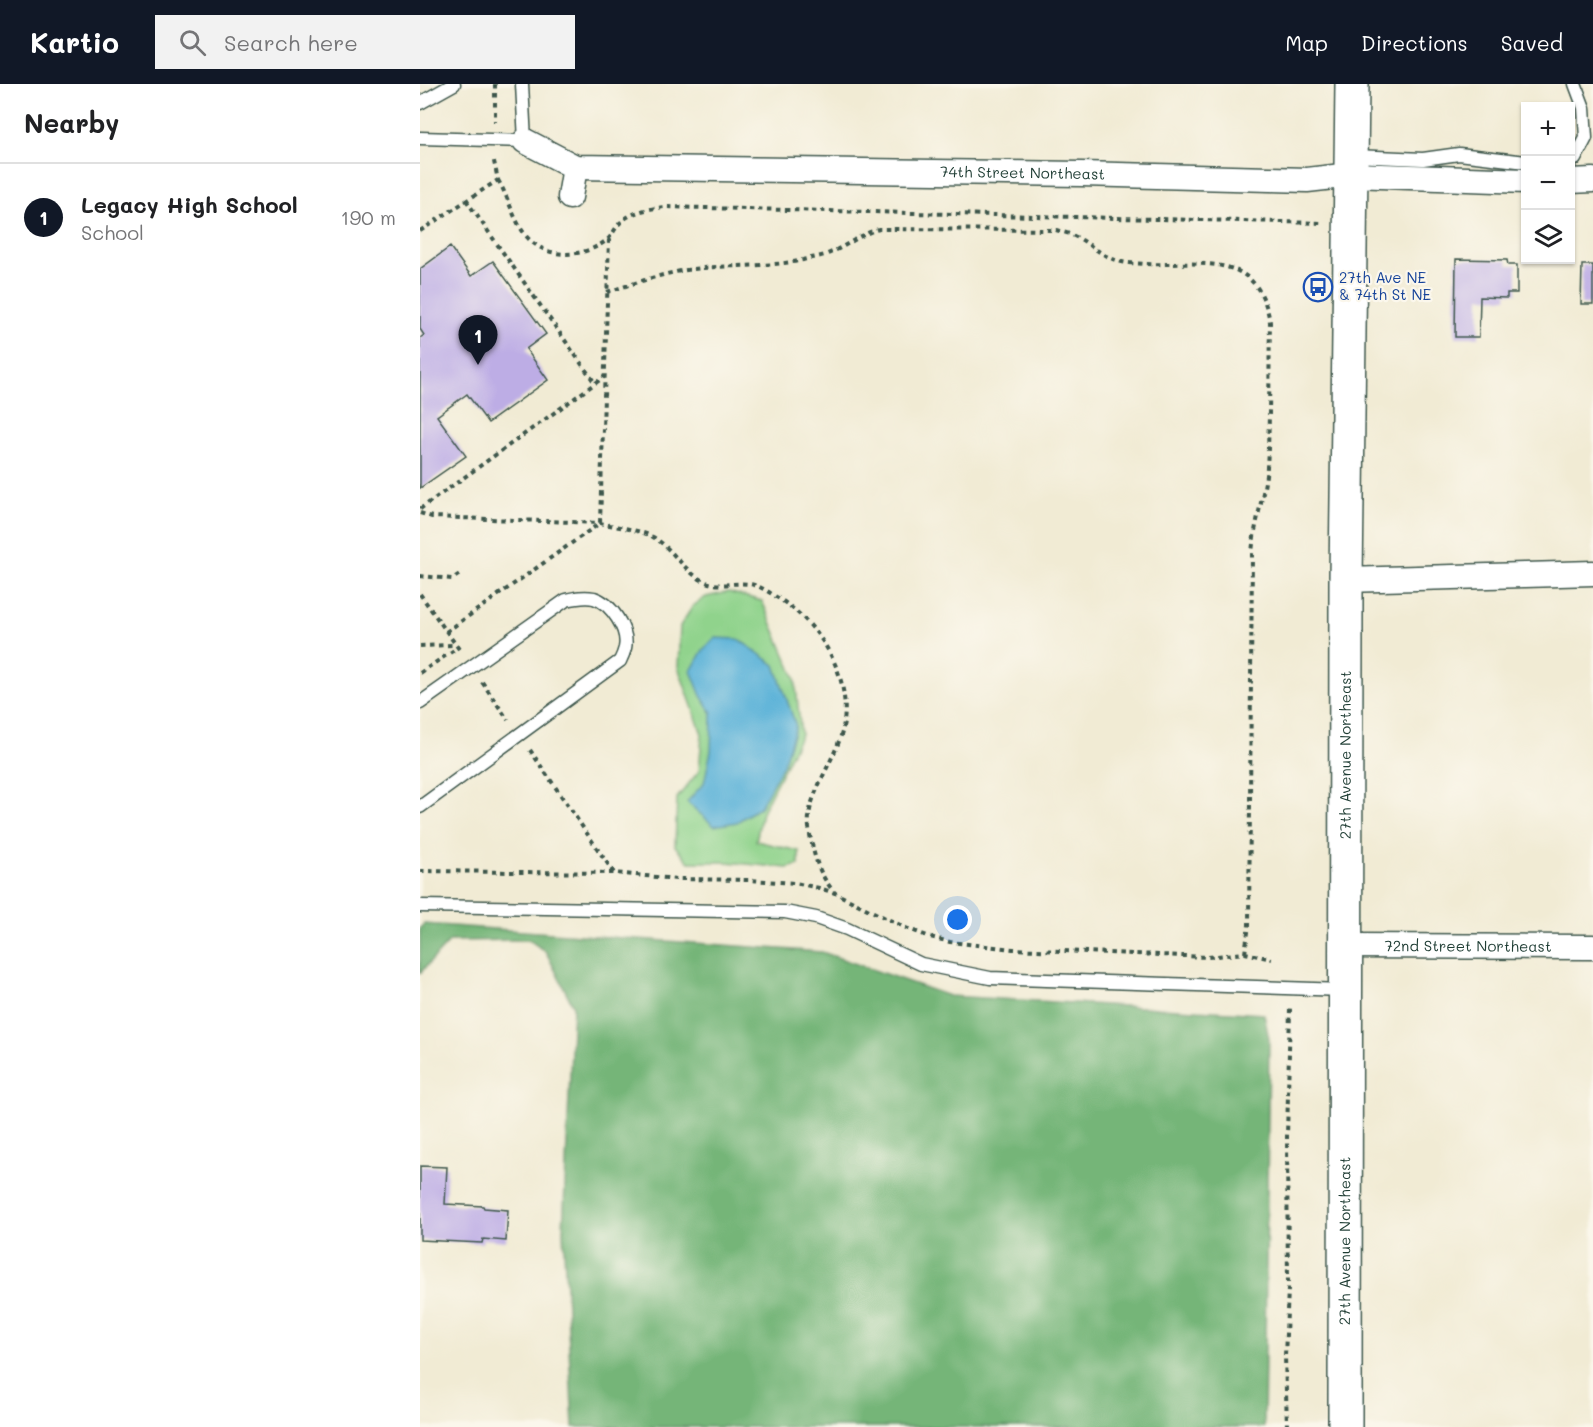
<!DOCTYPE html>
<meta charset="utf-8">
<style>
body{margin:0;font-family:Mali,sans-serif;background:#f2f2f2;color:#202124}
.controls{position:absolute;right:18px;top:18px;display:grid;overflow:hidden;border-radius:0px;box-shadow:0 2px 4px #0004}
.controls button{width:54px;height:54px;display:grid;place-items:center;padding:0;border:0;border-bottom:2px solid #e0e0e0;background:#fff;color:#202124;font:30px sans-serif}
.you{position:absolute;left:538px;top:836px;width:21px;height:21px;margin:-15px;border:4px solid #fff;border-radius:50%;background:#1a73e8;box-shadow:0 0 0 9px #1a73e833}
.badge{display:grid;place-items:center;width:39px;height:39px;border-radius:50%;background:#111827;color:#fff;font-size:20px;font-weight:700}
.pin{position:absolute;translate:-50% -50px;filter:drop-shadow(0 2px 3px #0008)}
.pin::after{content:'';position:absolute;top:32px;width:21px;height:18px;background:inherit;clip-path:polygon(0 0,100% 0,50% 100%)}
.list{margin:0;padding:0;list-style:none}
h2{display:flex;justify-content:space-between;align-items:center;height:78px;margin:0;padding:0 24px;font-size:26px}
h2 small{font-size:20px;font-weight:400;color:#757577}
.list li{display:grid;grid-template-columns:39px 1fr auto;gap:18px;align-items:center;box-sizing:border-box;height:108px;padding:0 24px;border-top:2px solid #e0e0e0}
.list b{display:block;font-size:22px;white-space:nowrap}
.list p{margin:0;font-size:20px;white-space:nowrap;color:#757577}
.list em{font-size:20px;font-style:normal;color:#757577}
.icon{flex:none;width:33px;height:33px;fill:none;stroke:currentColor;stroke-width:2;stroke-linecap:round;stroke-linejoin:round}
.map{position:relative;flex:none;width:1173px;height:1343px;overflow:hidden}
header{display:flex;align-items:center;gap:36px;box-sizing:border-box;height:84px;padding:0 30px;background:#111827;color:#fff}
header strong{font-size:28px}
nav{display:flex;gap:33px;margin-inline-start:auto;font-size:21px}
.search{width:420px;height:54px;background:#f2f2f2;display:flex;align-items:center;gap:15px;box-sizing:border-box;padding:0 21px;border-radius:0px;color:#757577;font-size:22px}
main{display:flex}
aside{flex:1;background:#fff}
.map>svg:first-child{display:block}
.green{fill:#90d38c;stroke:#588860;stroke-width:1.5}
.forest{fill:#74b578;stroke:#4a7956;stroke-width:1.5}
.water{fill:#5cb2d8;stroke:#3e7886;stroke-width:1.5}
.building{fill:#bdade5}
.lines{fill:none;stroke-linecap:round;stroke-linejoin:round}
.lane-casing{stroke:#3e574c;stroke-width:15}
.street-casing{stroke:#3e574c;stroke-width:27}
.secondary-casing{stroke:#3e574c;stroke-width:36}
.path{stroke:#3e574c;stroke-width:4;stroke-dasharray:4.5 4.5;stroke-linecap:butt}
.lane{stroke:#fff;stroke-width:12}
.street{stroke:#fff;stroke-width:24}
.secondary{stroke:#fff;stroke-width:33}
.labels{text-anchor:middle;stroke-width:4.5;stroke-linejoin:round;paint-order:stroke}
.street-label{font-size:15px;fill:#1f3d34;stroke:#fbf7ec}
.transit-label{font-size:15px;fill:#164399;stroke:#fbf7ec;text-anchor:start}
</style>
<header>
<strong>Kartio</strong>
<div class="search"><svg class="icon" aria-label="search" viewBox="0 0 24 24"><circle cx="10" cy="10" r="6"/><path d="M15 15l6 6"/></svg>Search here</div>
<nav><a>Map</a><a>Directions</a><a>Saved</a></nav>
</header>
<main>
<aside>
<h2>Nearby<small></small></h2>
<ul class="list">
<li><span class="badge">1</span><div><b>Legacy High School</b><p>School</p></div><em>190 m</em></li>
</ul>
</aside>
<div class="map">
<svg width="1173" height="1343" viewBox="0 0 1173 1343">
<rect width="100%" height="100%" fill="#fbf7ec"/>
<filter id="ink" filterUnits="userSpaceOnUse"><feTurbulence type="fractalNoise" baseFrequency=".0167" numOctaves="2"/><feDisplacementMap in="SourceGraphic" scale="12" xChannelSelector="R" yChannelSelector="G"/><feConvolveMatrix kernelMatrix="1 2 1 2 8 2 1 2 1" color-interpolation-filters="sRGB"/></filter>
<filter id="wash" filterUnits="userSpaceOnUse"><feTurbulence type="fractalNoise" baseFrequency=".008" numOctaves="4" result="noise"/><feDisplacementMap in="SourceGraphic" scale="24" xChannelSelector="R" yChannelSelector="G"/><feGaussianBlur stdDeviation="1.35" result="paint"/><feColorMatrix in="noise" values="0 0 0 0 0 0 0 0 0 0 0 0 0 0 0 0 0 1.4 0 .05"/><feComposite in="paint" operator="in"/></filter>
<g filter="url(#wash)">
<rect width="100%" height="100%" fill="#f1ebd4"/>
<path class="green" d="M308,508L342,517L375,594L381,650L342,728L336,757L379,767V781L367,784L307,778H269L255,762L257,714L279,687L282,650L258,583L260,542L273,522L286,513Z"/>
<path class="forest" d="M4,840L402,868L529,912L844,930L849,955L844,1343H153L143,1147L153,922L126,868L109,856L30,857L0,889V844Z"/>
<path class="water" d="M295,554L318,555L355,581L376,642L363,681L340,723L317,738L294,742L267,718L284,699L291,667L292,629L281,612L271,587L283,566Z"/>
<g id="blocks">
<g class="building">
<path d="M30,163L51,192L73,177L126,250L106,265L128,296L68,339L47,310L17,332L46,372L0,404V254L4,251L0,245V185Z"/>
<path d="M1036,175L1087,176L1088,181H1097V209H1087V214L1060,213L1059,253H1035Z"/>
<path d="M1162,181H1173V220H1161Z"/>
<path d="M0,1082L27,1083L25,1120L63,1122L64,1124L88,1126L86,1157L63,1155L62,1159L0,1156Z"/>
</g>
</g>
</g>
<g filter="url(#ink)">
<use href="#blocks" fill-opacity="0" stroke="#3e574c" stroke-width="1.5"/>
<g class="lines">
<g class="lane-casing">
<g id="lane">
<path d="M0,19L34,0"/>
<path d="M0,54L105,57L102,0"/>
<path d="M934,72L1003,75L1039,70L1106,78"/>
<path d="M1150,77L1155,75L1166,54L1164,24L1155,0"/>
<path d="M0,619L146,516C155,514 164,512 174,514C191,519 209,546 205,564C204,568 202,573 200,577L0,723"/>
<path d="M0,822L365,828L396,834L427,845L501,880L570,894L923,906"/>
</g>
</g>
<g class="street-casing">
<g id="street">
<path id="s1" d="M105,57L155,83L661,90L887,96L931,91L1106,97"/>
<path d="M1150,97L1173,96"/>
<path d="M150,113L155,83"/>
<path d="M926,496L1173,489"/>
<path id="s2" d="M924,862L1173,863"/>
</g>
</g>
<g class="secondary-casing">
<g id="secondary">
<path id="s3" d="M925,1343L926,496L932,0"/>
</g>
</g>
<g class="path">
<path d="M75,0V38"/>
<path d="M78,96C89,114 93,136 107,153C127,176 164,174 187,156C193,151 195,143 201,138C213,127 229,125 244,123L903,139"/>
<path d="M46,116L175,299"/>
<path d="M0,147L78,96L73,73"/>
<path d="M187,208C213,200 240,190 267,186C306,180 345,184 383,176C390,174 398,173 405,171C424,164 440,150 459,145L636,146C642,148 649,149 654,152C672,160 681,173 702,178C710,180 718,179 725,180C782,182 837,165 850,238C849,286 850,335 847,383C844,413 834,441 832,470L829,841L825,869"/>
<path d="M0,425L184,293"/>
<path d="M0,429L12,433L180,439C197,443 217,445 233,453C253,464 266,492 289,499C303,503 319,497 334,501C342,503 350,509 358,514C400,540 433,593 423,644C417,672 391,706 389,733C388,742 390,752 392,760C396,780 402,794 415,809"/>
<path d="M0,492L32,495L40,490"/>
<path d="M0,510L41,568"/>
<path d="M26,548L180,439L189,155"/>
<path d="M0,562L35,561"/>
<path d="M0,589L37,564"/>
<path d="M62,598L88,636"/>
<path d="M110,666L194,789"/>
<path d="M0,787L194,789L257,795L329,796L375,799L399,804L415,809L486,844L510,853L530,858L593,865L788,873L825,869L852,875"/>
<path d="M867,1343L865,1272L868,1205L867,1053L870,924"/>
</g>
<use href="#lane" class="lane"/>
<use href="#street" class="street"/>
<use href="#secondary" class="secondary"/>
</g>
</g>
<defs>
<g id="bus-ring" transform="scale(1.5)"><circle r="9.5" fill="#fbf7ec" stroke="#1a4fb4" stroke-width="1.5"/><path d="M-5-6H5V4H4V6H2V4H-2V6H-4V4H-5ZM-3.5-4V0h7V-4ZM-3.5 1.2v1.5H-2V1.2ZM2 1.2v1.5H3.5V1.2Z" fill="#1a4fb4"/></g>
</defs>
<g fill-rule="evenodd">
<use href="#bus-ring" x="898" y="203"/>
</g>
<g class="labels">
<g class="street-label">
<text dy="5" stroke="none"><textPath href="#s1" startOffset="504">74th Street Northeast</textPath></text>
<text dy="5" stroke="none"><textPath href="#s3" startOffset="672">27th Avenue Northeast</textPath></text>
<text dy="5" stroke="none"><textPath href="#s2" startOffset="124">72nd Street Northeast</textPath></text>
<text dy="5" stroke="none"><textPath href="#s3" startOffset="186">27th Avenue Northeast</textPath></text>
</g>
<g class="transit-label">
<text x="919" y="199">27th Ave NE<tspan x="919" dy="17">&amp; 74th St NE</tspan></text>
</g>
</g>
</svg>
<div class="controls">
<button>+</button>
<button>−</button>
<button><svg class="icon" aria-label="layers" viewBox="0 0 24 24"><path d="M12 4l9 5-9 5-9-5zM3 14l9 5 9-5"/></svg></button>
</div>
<div class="you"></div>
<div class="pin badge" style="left:58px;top:281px">1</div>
</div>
</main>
